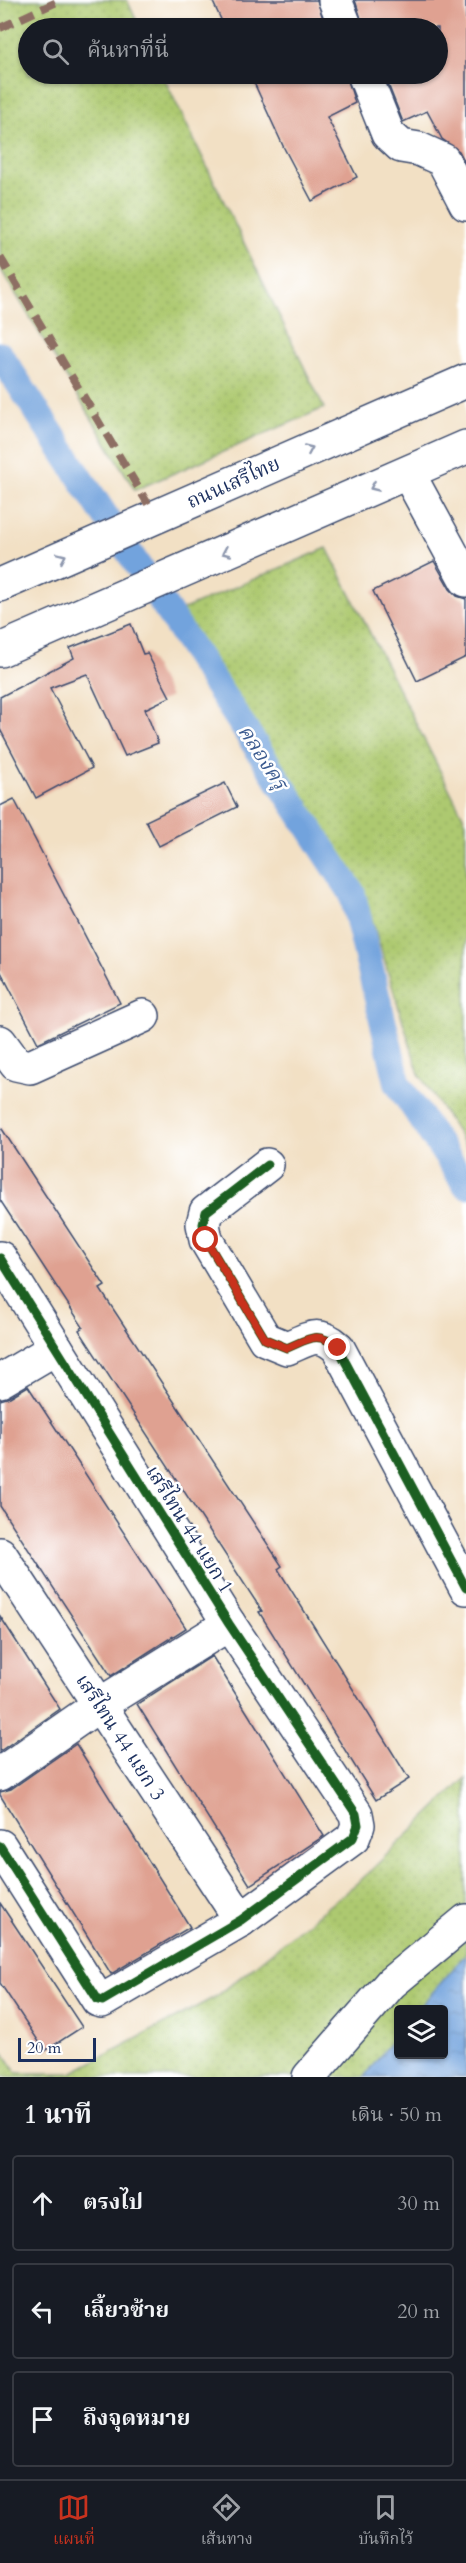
<!DOCTYPE html>
<html lang="th">
<meta charset="utf-8">
<style>
body{margin:0;font-family:Cardo,"Noto Serif Thai",serif;background:#20242c;color:#f1f3f6}
.controls{position:absolute;right:18px;bottom:18px;display:grid;overflow:hidden;border-radius:6px;box-shadow:0 2px 4px #0004}
.controls button{width:54px;height:54px;display:grid;place-items:center;padding:0;border:0;border-bottom:2px solid #363941;background:#171b24;color:#f1f3f6;font:30px sans-serif}
.scale{position:absolute;left:18px;bottom:15px;width:78px;box-sizing:border-box;padding-left:6px;border:3px solid #1b2f5e;border-top:0;font-size:16px;line-height:21px;white-space:nowrap;color:#1b2f5e;-webkit-text-stroke:4px #fff;paint-order:stroke}
.stop{position:absolute;width:18px;height:18px;margin:-14px;border:4px solid #c8321e;border-radius:50%;background:#fff}
.stop.end{background:#c8321e;border-color:#fff;box-shadow:0 2px 6px #0008}
.list{margin:0;padding:0;list-style:none}
h2{display:flex;justify-content:space-between;align-items:center;height:78px;margin:0;padding:0 24px;font-size:26px}
h2 small{font-size:20px;font-weight:400;color:#9ea1a6}
.list li{display:grid;grid-template-columns:39px 1fr auto;gap:18px;align-items:center;box-sizing:border-box;height:96px;margin:0 12px 12px;padding:0 12px;border:2px solid #363941;border-radius:6px}
.list b{display:block;font-size:22px;white-space:nowrap}
.list em{font-size:20px;font-style:normal;color:#9ea1a6}
.icon{flex:none;width:33px;height:33px;fill:none;stroke:currentColor;stroke-width:2;stroke-linecap:round;stroke-linejoin:round}
.map{position:relative;flex:none;width:466px;height:2077px;overflow:hidden}
.search{position:absolute;background:#171b24;box-shadow:0 2px 4px #0004;left:18px;right:18px;top:18px;height:66px;display:flex;align-items:center;gap:15px;box-sizing:border-box;padding:0 21px;border-radius:33px;color:#9ea1a6;font-size:22px}
.sheet{height:402px;background:#171b24}
nav{display:flex;justify-content:space-around;align-items:center;box-sizing:border-box;height:84px;border-top:2px solid #363941;background:#171b24;font-size:16px;color:#9ea1a6}
nav a{display:grid;justify-items:center;gap:3px}
nav .on{color:#c8321e}
.map>svg:first-child{display:block}
.grass{fill:url(#grass-dots);stroke:#647c67;stroke-width:1.5;fill-rule:evenodd}
.water{fill:url(#water-ripples);stroke:#46699e;stroke-width:1.5}
.lines{fill:none;stroke-linecap:round;stroke-linejoin:round}
.canal{stroke:#72a3dd;stroke-width:27}
.building{fill:#dfa191}
.minor-casing{stroke:#3b4a6d;stroke-width:36}
.major-casing{stroke:#3b4a6d;stroke-width:36}
.minor{stroke:#fff;stroke-width:33}
.major{stroke:#fff;stroke-width:33}
.quiet{stroke:#8d6e63;stroke-width:8;stroke-dasharray:15 8;stroke-linecap:butt}
.cycleway-casing{stroke:#fff;stroke-width:13}
.cycleway{stroke:#1b5e20;stroke-width:9}
.oneway{stroke:#8d97ae}
.route{stroke:#c8321e;stroke-width:8}
.labels{text-anchor:middle;stroke-width:5;stroke-linejoin:round;paint-order:stroke}
.street-label{font-size:20px;fill:#1b2f5e;stroke:#fff}
.water-label{font-size:21px;font-style:italic;fill:#3e5d91;stroke:#fff}
</style>
<div class="map">
<svg width="466" height="2077" viewBox="0 0 466 2077">
<defs>
<pattern id="grass-dots" width="8" height="8" patternUnits="userSpaceOnUse" patternTransform="scale(1.5)"><rect width="8" height="8" fill="#adc970"/><path d="M2 2h.1M6 6h.1" fill="none" stroke="#94ad63" stroke-width="1.8" stroke-linecap="round"/></pattern>
<pattern id="water-ripples" width="26" height="14" patternUnits="userSpaceOnUse" patternTransform="scale(1.5)"><rect width="26" height="14" fill="#72a3dd"/><path d="M2 4q2-2 4 0t4 0M15 11q2-2 4 0t4 0" fill="none" stroke="#5d85b6"/></pattern>
</defs>
<rect width="100%" height="100%" fill="#fff"/>
<filter id="ink" filterUnits="userSpaceOnUse"><feTurbulence type="fractalNoise" baseFrequency=".0167" numOctaves="2"/><feDisplacementMap in="SourceGraphic" scale="12" xChannelSelector="R" yChannelSelector="G"/><feConvolveMatrix kernelMatrix="1 2 1 2 8 2 1 2 1" color-interpolation-filters="sRGB"/></filter>
<filter id="wash" filterUnits="userSpaceOnUse"><feTurbulence type="fractalNoise" baseFrequency=".008" numOctaves="4" result="noise"/><feDisplacementMap in="SourceGraphic" scale="24" xChannelSelector="R" yChannelSelector="G"/><feGaussianBlur stdDeviation="1.35" result="paint"/><feColorMatrix in="noise" values="0 0 0 0 0 0 0 0 0 0 0 0 0 0 0 0 0 1.4 0 .05"/><feComposite in="paint" operator="in"/></filter>
<g filter="url(#wash)">
<rect width="100%" height="100%" fill="#f2e0c4"/>
<g class="grass">
<path d="M0,0H127L140,28H28V74H162L324,408L135,490L0,268Z"/>
<path d="M327,548L466,822V1146L419,1074L362,887L179,611Z"/>
<path d="M466,1778V2077H0V2047L17,2073H72L217,1996L362,1879ZM398,2010H444V2054H398Z"/>
</g>
<path class="water" d="M466,1954V2077H364L398,2033V2054H444V2010L418,2009Z"/>
<g class="lines">
<path class="canal" d="M0,355L352,893L398,1084L466,1185"/>
</g>
<g id="blocks">
<g class="building">
<path d="M212,0H317L326,28H225Z"/>
<path d="M355,0H466V164L459,151L442,139L427,111L403,122L384,74H438V28H364Z"/>
<path d="M250,74H346L355,103L327,117L357,177L312,201L284,148Z"/>
<path d="M434,561L450,589L457,596L466,599V657L417,681L373,591Z"/>
<path d="M131,624L143,654L147,653L170,697L145,709L158,743L125,756L87,674L50,688L92,768L36,798L0,729V697L74,658L70,648Z"/>
<path d="M225,783L237,807L159,846L146,821Z"/>
<path d="M14,799L120,1003L38,1043L0,970V806Z"/>
<path d="M0,1126L105,1286L100,1289L282,1566L278,1569L409,1779L376,1800L259,1612L262,1611L79,1330L83,1327L0,1200Z"/>
<path d="M28,1386L186,1628L111,1676L0,1506V1400L10,1397Z"/>
<path d="M0,1616L60,1709L0,1751Z"/>
<path d="M212,1656L324,1836L250,1885L137,1704Z"/>
<path d="M76,1744L190,1927L111,1974L0,1795V1792L11,1789Z"/>
<path d="M0,1903L82,2027L45,2051L0,1983Z"/>
</g>
</g>
</g>
<g filter="url(#ink)">
<use href="#blocks" fill-opacity="0" stroke="#3b4a6d" stroke-width="1.5"/>
<g class="lines">
<g class="minor-casing">
<g id="minor">
<path d="M335,0L346,28"/>
<path d="M364,74L388,134L401,146L419,149L443,160L466,204"/>
<path d="M408,473L466,580"/>
<path d="M0,1042L16,1064L30,1067L143,1016"/>
<path d="M267,1165L206,1212L203,1224L206,1240L265,1339L287,1348C309,1339 318,1330 338,1348L466,1588"/>
<path d="M0,1258L229,1624L356,1814L358,1825L353,1838L241,1920L102,2001L98,2000L0,1846"/>
<path d="M0,1381L56,1348"/>
<path d="M0,1554L241,1920"/>
<path d="M0,1774L99,1705L229,1624"/>
<path d="M309,2077L391,1983L466,1921"/>
</g>
</g>
<g class="major-casing">
<g id="major">
<path d="M0,585L466,381"/>
<path d="M0,650L466,447"/>
</g>
</g>
<use href="#minor" class="minor"/>
<use href="#major" class="major"/>
<g class="quiet">
<path d="M0,28L61,0"/>
<path d="M0,257L148,504"/>
</g>
<g class="cycleway-casing">
<g id="cycleway">
<path d="M267,1165L206,1212L203,1224L206,1240L265,1339L287,1348C309,1339 318,1330 338,1348L466,1588"/>
<path d="M0,1258L229,1624L356,1814L358,1825L353,1838L241,1920L102,2001L98,2000L0,1846"/>
</g>
</g>
<use href="#cycleway" class="cycleway"/>
</g>
<defs><path id="oneway-chevron" d="M-2-3.5L2.5 0L-2 3.5" fill="none" stroke-width="1.6" stroke-linecap="round" stroke-linejoin="round" transform="scale(1.5)"/></defs>
<g class="oneway">
<use href="#oneway-chevron" transform="translate(309 449) rotate(-24)"/>
<use href="#oneway-chevron" transform="translate(374 487) rotate(157)"/>
<use href="#oneway-chevron" transform="translate(226 552) rotate(156)"/>
<use href="#oneway-chevron" transform="translate(62 557) rotate(-24)"/>
</g>
</g>
<g class="lines" filter="url(#ink)">
<path class="route" d="M206,1240L265,1339L287,1348C309,1339 318,1330 338,1348"/>
</g>
<g class="labels">
<g class="street-label">
<text transform="translate(233 482) rotate(-24)" y="7">ถนนเสรีไทย</text>
<text transform="translate(190 1529) rotate(58)" y="7">เสรีไทน 44 แยก 1</text>
<text transform="translate(121 1737) rotate(57)" y="7">เสรีไทน 44 แยก 3</text>
</g>
<g class="water-label">
<text transform="translate(263 757) rotate(57)" y="7">คลองครุ</text>
</g>
</g>
</svg>
<div class="controls">
<button><svg class="icon" aria-label="layers" viewBox="0 0 24 24"><path d="M12 4l9 5-9 5-9-5zM3 14l9 5 9-5"/></svg></button>
</div>
<div class="scale">20 m</div>
<div class="stop" style="left:206px;top:1240px"></div>
<div class="stop end" style="left:338px;top:1348px"></div>
<div class="search"><svg class="icon" aria-label="search" viewBox="0 0 24 24"><circle cx="10" cy="10" r="6"/><path d="M15 15l6 6"/></svg>ค้นหาที่นี่</div>
</div>
<section class="sheet">
<h2>1 นาที<small>เดิน · 50 m</small></h2>
<ul class="list">
<li><svg class="icon" aria-label="ahead" viewBox="0 0 24 24"><path d="M12 20V5M6 11l6-6 6 6"/></svg><div><b>ตรงไป</b></div><em>30 m</em></li>
<li><svg class="icon" aria-label="left" viewBox="0 0 24 24"><path d="M17 20v-9H6M10 6l-5 5 5 5"/></svg><div><b>เลี้ยวซ้าย</b></div><em>20 m</em></li>
<li><svg class="icon" aria-label="arrive" viewBox="0 0 24 24"><path d="M6 21V4h12l-3 4 3 4H6"/></svg><div><b>ถึงจุดหมาย</b></div></li>
</ul>
</section>
<nav>
<a class="on"><svg class="icon" aria-label="map" viewBox="0 0 24 24"><path d="M3 6l6-2 6 2 6-2v14l-6 2-6-2-6 2zM9 4v14M15 6v14"/></svg>แผนที่</a>
<a><svg class="icon" aria-label="directions" viewBox="0 0 24 24"><path d="M12 3l9 9-9 9-9-9zM9 14v-3h6M13 9l2 2-2 2"/></svg>เส้นทาง</a>
<a><svg class="icon" aria-label="saved" viewBox="0 0 24 24"><path d="M7 4h10v16l-5-4-5 4z"/></svg>บันทึกไว้</a>
</nav>
